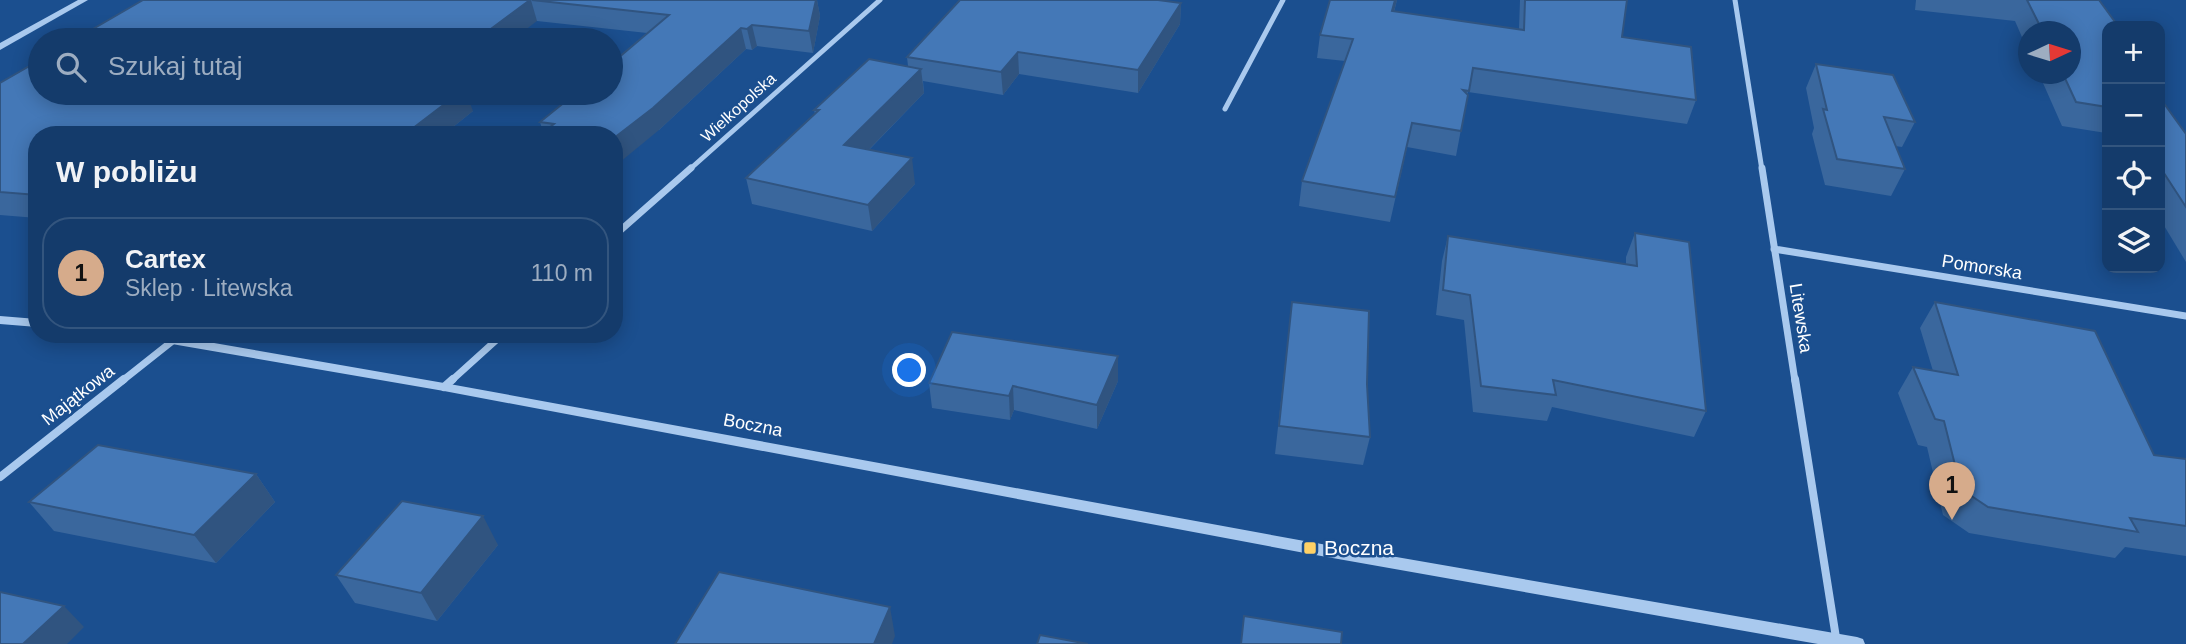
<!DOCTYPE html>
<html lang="pl">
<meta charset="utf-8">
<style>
body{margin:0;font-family:Arial,sans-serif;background:#214673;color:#f1f3f6}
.controls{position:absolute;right:21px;top:21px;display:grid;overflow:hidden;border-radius:14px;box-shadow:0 4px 18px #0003}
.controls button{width:63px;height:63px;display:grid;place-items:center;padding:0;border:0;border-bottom:2px solid #33557e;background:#143b6b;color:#f1f3f6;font:35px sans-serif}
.compass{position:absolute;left:2018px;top:21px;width:63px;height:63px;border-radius:50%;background:#143b6b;box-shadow:0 4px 18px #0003;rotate:86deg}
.you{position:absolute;left:910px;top:371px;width:24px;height:24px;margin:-18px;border:5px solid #fff;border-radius:50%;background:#1a73e8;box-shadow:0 0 0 10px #1a73e833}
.badge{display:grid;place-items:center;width:46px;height:46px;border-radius:50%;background:#d6ab8b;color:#111;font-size:23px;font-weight:700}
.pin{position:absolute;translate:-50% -58px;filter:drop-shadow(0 2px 4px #0008)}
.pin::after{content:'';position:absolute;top:37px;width:24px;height:21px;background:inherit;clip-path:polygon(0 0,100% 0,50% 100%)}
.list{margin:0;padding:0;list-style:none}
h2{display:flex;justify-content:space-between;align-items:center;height:91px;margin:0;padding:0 28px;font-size:30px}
h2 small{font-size:23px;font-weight:400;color:#9dadc1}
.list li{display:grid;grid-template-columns:46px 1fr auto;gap:21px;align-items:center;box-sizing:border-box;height:112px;margin:0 14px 14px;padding:0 14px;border:2px solid #33557e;border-radius:28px}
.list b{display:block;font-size:26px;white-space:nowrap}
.list p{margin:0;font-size:23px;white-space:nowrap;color:#9dadc1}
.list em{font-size:23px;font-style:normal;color:#9dadc1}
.icon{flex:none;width:38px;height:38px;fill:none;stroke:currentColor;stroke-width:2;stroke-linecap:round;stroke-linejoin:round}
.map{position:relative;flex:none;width:2186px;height:644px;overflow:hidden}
.search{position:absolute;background:#143b6b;box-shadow:0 4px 18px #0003;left:28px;top:28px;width:595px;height:77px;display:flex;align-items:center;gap:18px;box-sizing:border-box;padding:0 24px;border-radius:38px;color:#9dadc1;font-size:26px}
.panel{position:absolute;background:#143b6b;box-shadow:0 4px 18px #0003;left:28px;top:126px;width:595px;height:217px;border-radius:28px}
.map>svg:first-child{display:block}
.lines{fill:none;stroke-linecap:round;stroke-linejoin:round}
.minor-far2{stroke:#a9c9ee;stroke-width:5}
.minor-far1{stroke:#a9c9ee;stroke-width:7}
.minor{stroke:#a9c9ee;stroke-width:8}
.tertiary{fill:#a9c9ee;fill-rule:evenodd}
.wall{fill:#3a679d}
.shaded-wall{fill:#305480}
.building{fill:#4478b7;stroke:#305480;stroke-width:2}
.poi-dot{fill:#ffd166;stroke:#1b4f8f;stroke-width:2.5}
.labels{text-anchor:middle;stroke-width:5;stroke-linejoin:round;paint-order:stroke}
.far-street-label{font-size:16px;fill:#fff;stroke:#1b4f8f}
.street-label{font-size:18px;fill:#fff;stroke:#1b4f8f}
.near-poi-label{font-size:21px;fill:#fff;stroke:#1b4f8f;text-anchor:start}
</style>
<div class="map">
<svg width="2186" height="644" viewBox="0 0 2186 644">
<rect width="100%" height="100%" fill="#1b4f8f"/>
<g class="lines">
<g class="minor-far2">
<path d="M1735,0L1762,170"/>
<path d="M1225,109L1283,0"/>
<path d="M689,170L880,0"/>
</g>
<g class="minor-far1">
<path d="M1762,168L1795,381"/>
<path d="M614,236L691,168"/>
<path d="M1774,249L2186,316"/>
<path d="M122,381L175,339"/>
<path d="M451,381L503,334"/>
</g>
<g class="minor">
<path d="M1795,379L1837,644"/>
<path d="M444,387L453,379"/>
<path d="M0,477L124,379"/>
</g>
<g class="tertiary">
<path d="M78,0H88L0,50V43Z"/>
<path d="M0,316L37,319V327L0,324Z"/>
<path d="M131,334H162L444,383L1310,542L1857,637L1863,639L1865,644H1818L1310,554L444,391L137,338Z"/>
</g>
</g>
<g class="wall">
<path d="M143,0H817L820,16L813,53L757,46L752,50L746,49L659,130L543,132L540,122L647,33L537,21Z"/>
<path d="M1330,0H1397L1394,12L1519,29L1520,0H1627L1622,37L1696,100L1687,124L1468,92L1456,156L1407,147L1390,222L1299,206L1302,181L1345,61L1317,58L1320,35Z"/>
<path d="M1916,0H2099L2107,26V134L2106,133L2062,126L2039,74H2070V32H2028V51L2015,21L1915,10Z"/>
<path d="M1181,3L1180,24L1138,93L1019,74L1003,95L923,81L924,93L869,150L915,184L872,231L752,204L746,178L815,114L814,110L908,66L907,57Z"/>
<path d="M1816,64L1915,122L1902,147L1895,146L1905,169L1891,196L1825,185L1812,134L1814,128L1806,88Z"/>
<path d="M0,83L473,111L443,135H37V218L0,215Z"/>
<path d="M2160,98L2186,134V262L2160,219Z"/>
<path d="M1635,233L1706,411L1694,437L1552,407L1547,421L1473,412L1464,320L1436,315L1442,261L1448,236L1626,265V257Z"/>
<path d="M1292,302L1370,437L1363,465L1275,454Z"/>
<path d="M1935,302L2154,455L2186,459V556L2125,547L2115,558L1969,533L1943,515L1927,447L1918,445L1898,393L1913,367L1933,371L1920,328Z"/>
<path d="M1118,356V381L1097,429L1014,410L1010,420L932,408L929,383Z"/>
<path d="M256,474L275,502L216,563L54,531L29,502Z"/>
<path d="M498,545L437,621L355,603L336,575Z"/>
</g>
<g class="shaded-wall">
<path d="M531,0L537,21L512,40H476Z"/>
<path d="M816,0H817L820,16L813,53L809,31Z"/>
<path d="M1395,0H1397L1388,34L1392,11Z"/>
<path d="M1181,3L1180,24L1138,93V70Z"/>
<path d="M752,25L757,46L752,50L747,29Z"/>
<path d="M741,28L746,49L659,130L614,167V138Z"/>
<path d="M1018,52L1019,74L1003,95L1001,72Z"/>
<path d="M921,69L924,93L848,171L844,145Z"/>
<path d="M459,93H466L473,111L443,135H404Z"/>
<path d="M912,158L915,184L872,231L868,205Z"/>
<path d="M1118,356V381L1097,429V405Z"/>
<path d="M1013,386L1014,410L1010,420L1009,396Z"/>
<path d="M256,474L275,502L216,563L194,535Z"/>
<path d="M483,516L498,545L437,621L421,593Z"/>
<path d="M64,606L84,627L67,644H23Z"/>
<path d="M890,607L895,636L892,644H874Z"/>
</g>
<g class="building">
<path d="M143,0H530L476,40H74Z"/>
<path d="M532,0H816L809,31L752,25L747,29L741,28L653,108L614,138V135H540L554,124L540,122L576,93H611V64L669,15Z"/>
<path d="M960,0H1158L1181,3L1138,70L1018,52L1001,72L907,57Z"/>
<path d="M1330,0H1395L1392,11L1524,30L1525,0H1627L1622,37L1691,47L1696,100L1473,68L1469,91L1463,90L1468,95L1461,131L1412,123L1395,197L1302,181L1353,39L1320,35Z"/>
<path d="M2027,0H2099L2118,26H2107V107L2076,102L2063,74H2070V32H2043Z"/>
<path d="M869,59L921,69L844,145L912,158L868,205L746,178L819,110H814Z"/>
<path d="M40,60V93H459L404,135H37V195L0,192V83Z"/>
<path d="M1816,64L1893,75L1915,122L1884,117L1905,169L1837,159L1823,109L1827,110Z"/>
<path d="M2160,98L2186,134V207L2160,167Z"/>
<path d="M1635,233L1689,242L1706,411L1553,380L1556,395L1481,386L1470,295L1443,290L1448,236L1637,266Z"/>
<path d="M1292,302L1369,311L1367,384L1370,437L1279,426Z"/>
<path d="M1935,302L2095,331L2154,455L2186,459V526L2130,518L2138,532L1988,507L1961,489L1944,421L1935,419L1913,367L1958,375Z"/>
<path d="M952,332L1118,356L1097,405L1013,386L1009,396L929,383Z"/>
<path d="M98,445L256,474L194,535L29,502Z"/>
<path d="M402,501L483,516L421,593L336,575Z"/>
<path d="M719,572L890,607L874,644H675Z"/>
<path d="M0,592L64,606L23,644H0Z"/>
<path d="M1244,616L1342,632L1341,644H1241Z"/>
<path d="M1040,635L1088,644H1037Z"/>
</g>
<rect class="poi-dot" x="1303" y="541" width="14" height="14" rx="3.5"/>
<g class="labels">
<g class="far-street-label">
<text transform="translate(738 107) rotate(-42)" y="6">Wielkopolska</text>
</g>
<g class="street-label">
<text transform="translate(1982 267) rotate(9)" y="6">Pomorska</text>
<text transform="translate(1801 318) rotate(81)" y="6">Litewska</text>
<text transform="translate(78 395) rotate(-38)" y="6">Majątkowa</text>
<text transform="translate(753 425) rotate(11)" y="6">Boczna</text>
</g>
<g class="near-poi-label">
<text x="1324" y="555">Boczna</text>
</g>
</g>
</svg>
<div class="controls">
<button>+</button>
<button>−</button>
<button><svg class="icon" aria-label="locate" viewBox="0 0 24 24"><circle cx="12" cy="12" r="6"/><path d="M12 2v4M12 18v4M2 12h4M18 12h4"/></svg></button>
<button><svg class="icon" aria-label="layers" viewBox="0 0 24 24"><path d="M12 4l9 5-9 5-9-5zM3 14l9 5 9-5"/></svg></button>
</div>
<svg class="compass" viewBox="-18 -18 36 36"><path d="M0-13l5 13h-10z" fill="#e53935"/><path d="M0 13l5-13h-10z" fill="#9dadc1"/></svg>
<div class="you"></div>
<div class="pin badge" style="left:1952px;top:520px">1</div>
<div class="search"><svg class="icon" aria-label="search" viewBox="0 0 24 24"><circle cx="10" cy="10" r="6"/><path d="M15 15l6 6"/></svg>Szukaj tutaj</div>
<section class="panel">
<h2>W pobliżu<small></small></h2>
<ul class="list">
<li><span class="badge">1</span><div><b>Cartex</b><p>Sklep · Litewska</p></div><em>110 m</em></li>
</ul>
</section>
</div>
